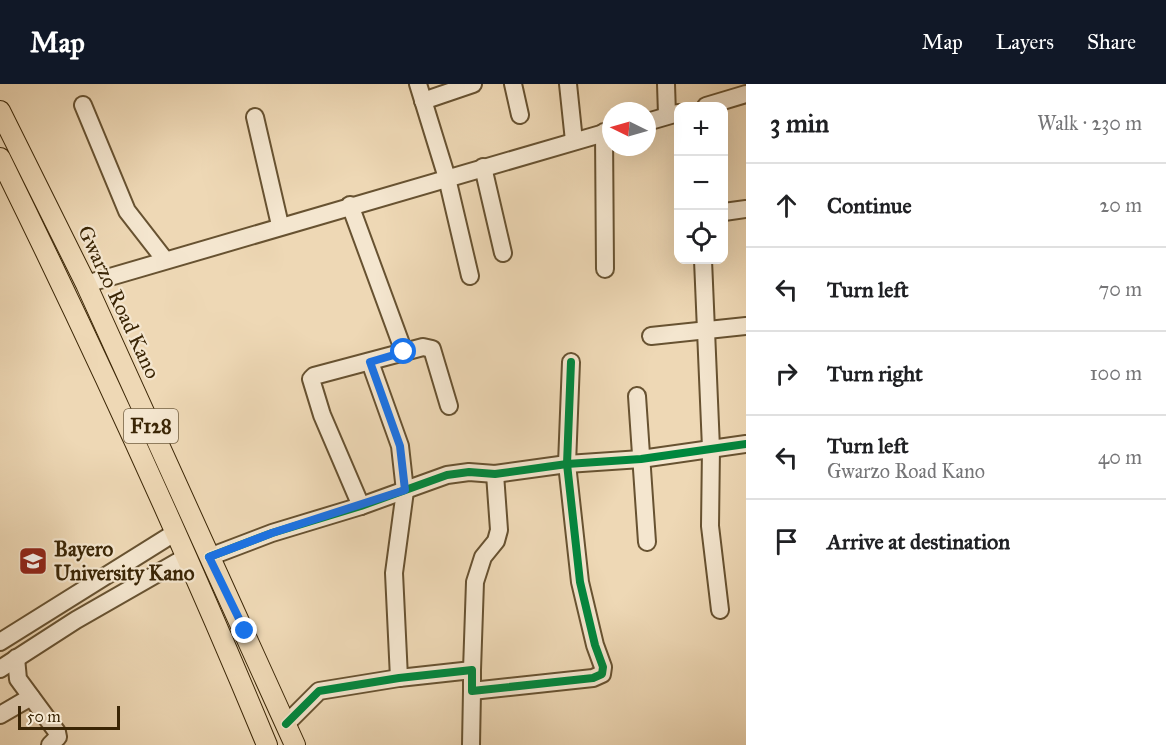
<!DOCTYPE html>
<meta charset="utf-8">
<style>
body{margin:0;font-family:"IM FELL Great Primer",serif;background:#f2f2f2;color:#202124}
.controls{position:absolute;right:18px;top:18px;display:grid;overflow:hidden;border-radius:12px;box-shadow:0 6px 24px #0002}
.controls button{width:54px;height:54px;display:grid;place-items:center;padding:0;border:0;border-bottom:2px solid #e0e0e0;background:#fff;color:#202124;font:30px sans-serif}
.compass{position:absolute;left:602px;top:18px;width:54px;height:54px;border-radius:50%;background:#fff;box-shadow:0 6px 24px #0002;rotate:275deg}
.scale{position:absolute;left:18px;bottom:15px;width:102px;box-sizing:border-box;padding-left:6px;border:3px solid #3a2505;border-top:0;font-size:16px;line-height:21px;white-space:nowrap;color:#3a2505;-webkit-text-stroke:4px #f4e6cf;paint-order:stroke}
.stop{position:absolute;width:18px;height:18px;margin:-14px;border:4px solid #1a73e8;border-radius:50%;background:#fff}
.stop.end{background:#1a73e8;border-color:#fff;box-shadow:0 2px 6px #0008}
.list{margin:0;padding:0;list-style:none}
h2{display:flex;justify-content:space-between;align-items:center;height:78px;margin:0;padding:0 24px;font-size:26px}
h2 small{font-size:20px;font-weight:400;color:#757577}
.list li{display:grid;grid-template-columns:39px 1fr auto;gap:18px;align-items:center;box-sizing:border-box;height:84px;padding:0 24px;border-top:2px solid #e0e0e0}
.list b{display:block;font-size:22px;white-space:nowrap}
.list p{margin:0;font-size:20px;white-space:nowrap;color:#757577}
.list em{font-size:20px;font-style:normal;color:#757577}
.icon{flex:none;width:33px;height:33px;fill:none;stroke:currentColor;stroke-width:2;stroke-linecap:round;stroke-linejoin:round}
.map{position:relative;flex:none;width:746px;height:661px;overflow:hidden}
header{display:flex;align-items:center;gap:36px;box-sizing:border-box;height:84px;padding:0 30px;background:#111827;color:#fff}
header strong{font-size:28px}
nav{display:flex;gap:33px;margin-inline-start:auto;font-size:21px}
main{display:flex}
aside{flex:1;background:#fff}
.map>svg:first-child{display:block}
.lines{fill:none;stroke-linecap:round;stroke-linejoin:round}
.minor-casing{stroke:#675231;stroke-width:20}
.major-casing{stroke:#3a2505;stroke-width:22}
.minor{stroke:#f4e6cf;stroke-width:16}
.major{stroke:#eed8b5;stroke-width:20}
.cycleway-casing{stroke:#f4e6cf;stroke-width:11}
.cycleway{stroke:#00873e;stroke-width:8}
.route{stroke:#1a73e8;stroke-width:8}
.labels{text-anchor:middle;stroke-width:4.5;stroke-linejoin:round;paint-order:stroke}
.shield{fill:#f4e6cf;stroke:#725f42;stroke-width:1.5}
.shield-label{font-size:20px;font-weight:bold;fill:#3a2505}
.street-label{font-size:21px;fill:#3a2505;stroke:#f4e6cf}
.poi-label{font-size:21px;font-weight:bold;fill:#3a2505;stroke:#f4e6cf;text-anchor:start}
</style>
<header>
<strong>Map</strong>
<nav><a>Map</a><a>Layers</a><a>Share</a></nav>
</header>
<main>
<div class="map">
<svg width="746" height="661" viewBox="0 0 746 661">
<rect width="100%" height="100%" fill="#eed8b5"/>
<filter id="stains"><feTurbulence type="fractalNoise" baseFrequency=".00333" numOctaves="4"/><feColorMatrix values="0 0 0 0 .2 0 0 0 0 .09 0 0 0 0 .02 0 0 0 .5 -.17"/></filter>
<radialGradient id="worn" r=".72"><stop offset=".6" stop-color="#630" stop-opacity="0"/><stop offset="1" stop-color="#630" stop-opacity=".3"/></radialGradient>
<g class="lines">
<g class="minor-casing">
<g id="minor">
<path d="M418,0L447,94L470,192"/>
<path d="M513,0L520,31"/>
<path d="M568,0L574,57"/>
<path d="M666,0L667,31"/>
<path d="M423,17L473,0"/>
<path d="M83,21L127,127L165,176"/>
<path d="M706,22L746,10"/>
<path d="M255,33L280,141"/>
<path d="M647,38L678,29"/>
<path d="M604,48L605,185"/>
<path d="M483,83L503,169"/>
<path d="M350,121L404,268"/>
<path d="M724,128L746,125"/>
<path d="M703,176L711,364L710,442L720,526"/>
<path d="M86,200L611,47"/>
<path d="M651,252L746,242"/>
<path d="M370,278L400,362L405,407L394,489L399,594"/>
<path d="M637,312L647,458"/>
<path d="M361,422L322,331L311,295L314,292L423,263L432,265L449,322"/>
<path d="M209,473L272,449L361,422L447,391L469,388L495,390L567,380L641,375L746,360"/>
<path d="M0,558L176,448"/>
<path d="M16,574L18,595L57,648L58,653L50,661"/>
<path d="M0,585L76,536L186,473"/>
<path d="M472,586L475,498L483,473L496,457L499,446L495,390"/>
<path d="M0,631L31,613"/>
<path d="M286,640L319,607L399,594L472,586V607L593,594L602,590L603,583L595,561L580,498L567,380L571,278"/>
<path d="M471,661L472,607"/>
</g>
</g>
<g class="major-casing">
<g id="major">
<path d="M0,27L86,200L295,661"/>
<path d="M0,74C95,267 185,463 267,661"/>
</g>
</g>
<use href="#minor" class="minor"/>
<use href="#major" class="major"/>
<g class="cycleway-casing">
<g id="cycleway">
<path d="M209,473L272,449L361,422L447,391L469,388L495,390L567,380L641,375L746,360"/>
<path d="M286,640L319,607L399,594L472,586V607L593,594L602,590L603,583L595,561L580,498L567,380L571,278"/>
</g>
</g>
<use href="#cycleway" class="cycleway"/>
</g>
<g class="lines">
<path class="route" d="M245,547L209,473L272,449L405,406L400,362L370,278L404,268"/>
</g>
<defs>
<g id="university-square" transform="scale(1.5)"><rect x="-9" y="-9" width="18" height="18" rx="4" fill="#8f2418" stroke="#f4e6cf"/><path d="M0-5L7-2L0 1L-7-2ZM-4 1L0 2.5L4 1V4Q0 6-4 4Z" fill="#fff"/></g>
</defs>
<g fill-rule="evenodd">
<use href="#university-square" x="33" y="477"/>
</g>
<g class="labels">
<rect class="shield" x="124" y="325" width="54" height="34" rx="4.5"/>
<g class="shield-label">
<text x="151" y="349">F128</text>
</g>
<g class="street-label">
<text transform="translate(119 218) rotate(65)" y="7">Gwarzo Road Kano</text>
</g>
<g class="poi-label">
<text x="54" y="472">Bayero<tspan x="54" dy="24">University Kano</tspan></text>
</g>
</g>
<rect width="100%" height="100%" filter="url(#stains)"/>
<rect width="100%" height="100%" fill="url(#worn)"/>
</svg>
<div class="controls">
<button>+</button>
<button>−</button>
<button><svg class="icon" aria-label="locate" viewBox="0 0 24 24"><circle cx="12" cy="12" r="6"/><path d="M12 2v4M12 18v4M2 12h4M18 12h4"/></svg></button>
</div>
<svg class="compass" viewBox="-18 -18 36 36"><path d="M0-13l5 13h-10z" fill="#e53935"/><path d="M0 13l5-13h-10z" fill="#757577"/></svg>
<div class="scale">50 m</div>
<div class="stop" style="left:404px;top:268px"></div>
<div class="stop end" style="left:245px;top:547px"></div>
</div>
<aside>
<h2>3 min<small>Walk · 230 m</small></h2>
<ul class="list">
<li><svg class="icon" aria-label="ahead" viewBox="0 0 24 24"><path d="M12 20V5M6 11l6-6 6 6"/></svg><div><b>Continue</b></div><em>20 m</em></li>
<li><svg class="icon" aria-label="left" viewBox="0 0 24 24"><path d="M17 20v-9H6M10 6l-5 5 5 5"/></svg><div><b>Turn left</b></div><em>70 m</em></li>
<li><svg class="icon" aria-label="right" viewBox="0 0 24 24"><path d="M7 20v-9h11M14 6l5 5-5 5"/></svg><div><b>Turn right</b></div><em>100 m</em></li>
<li><svg class="icon" aria-label="left" viewBox="0 0 24 24"><path d="M17 20v-9H6M10 6l-5 5 5 5"/></svg><div><b>Turn left</b><p>Gwarzo Road Kano</p></div><em>40 m</em></li>
<li><svg class="icon" aria-label="arrive" viewBox="0 0 24 24"><path d="M6 21V4h12l-3 4 3 4H6"/></svg><div><b>Arrive at destination</b></div></li>
</ul>
</aside>
</main>
